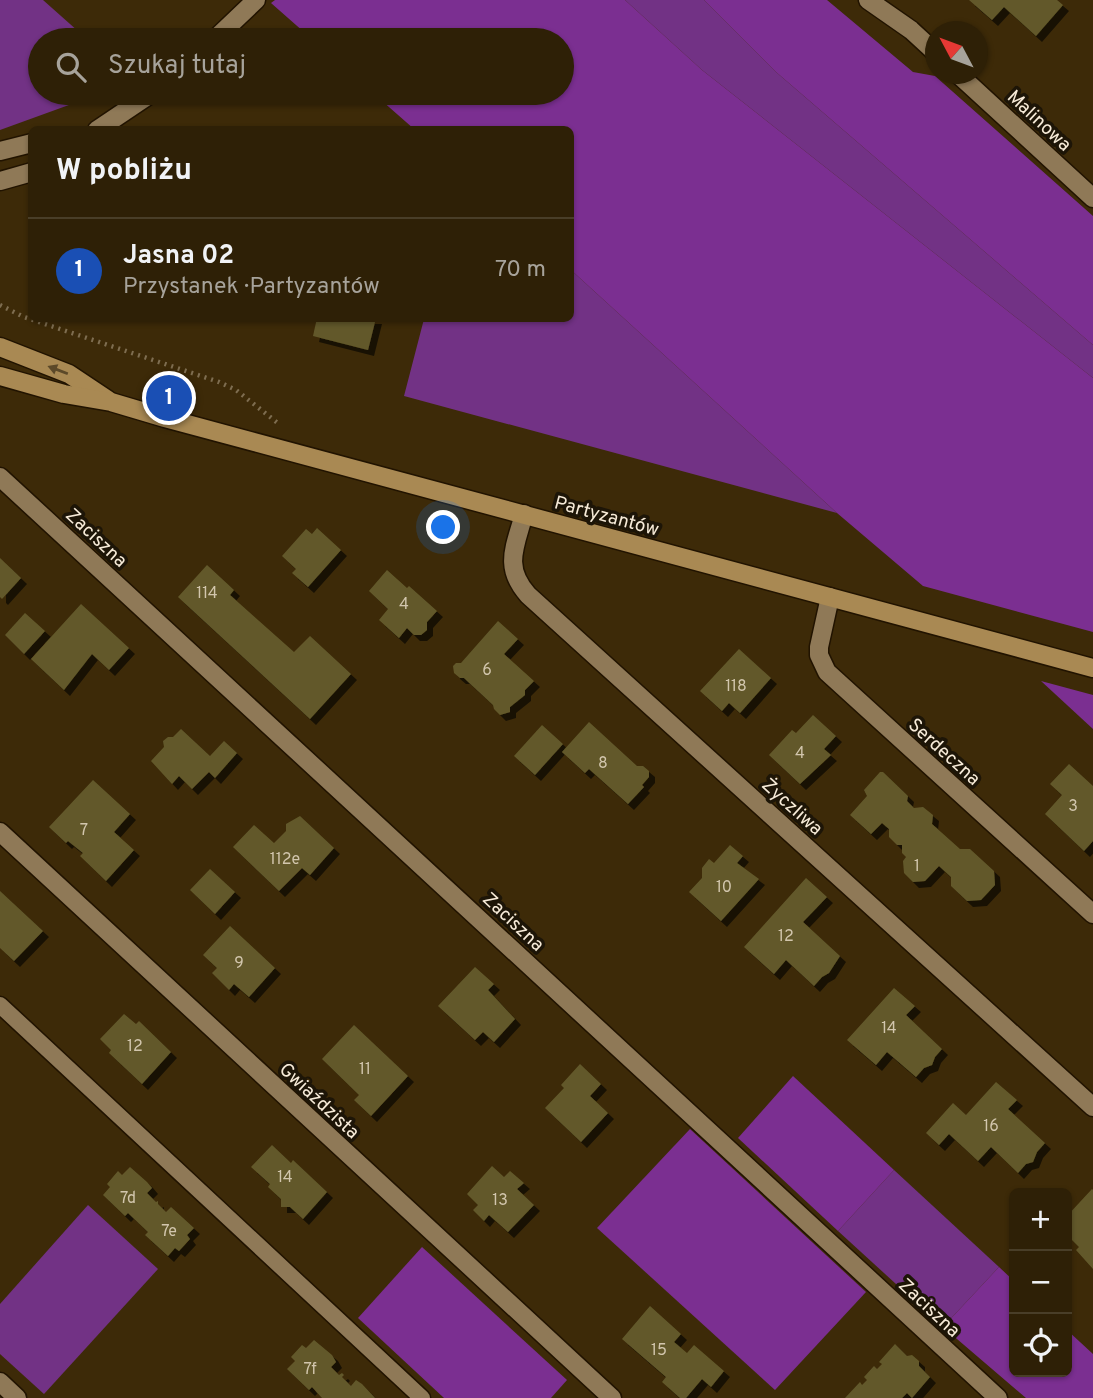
<!DOCTYPE html>
<html lang="pl">
<meta charset="utf-8">
<style>
body{margin:0;font-family:Overpass,sans-serif;background:#362810;color:#f1f3f6}
.controls{position:absolute;right:21px;bottom:21px;display:grid;overflow:hidden;border-radius:10px;box-shadow:0 2px 5px #0004}
.controls button{width:63px;height:63px;display:grid;place-items:center;padding:0;border:0;border-bottom:2px solid #493e28;background:#2e2006;color:#f1f3f6;font:35px sans-serif}
.compass{position:absolute;left:925px;top:21px;width:63px;height:63px;border-radius:50%;background:#2e2006;box-shadow:0 2px 5px #0004;rotate:311deg}
.you{position:absolute;left:444px;top:528px;width:24px;height:24px;margin:-18px;border:5px solid #fff;border-radius:50%;background:#1a73e8;box-shadow:0 0 0 10px #1a73e833}
.badge{display:grid;place-items:center;width:46px;height:46px;border-radius:50%;background:#2563eb;color:#fff;font-size:23px;font-weight:700}
.pin{position:absolute;translate:-50% -50%;border:4px solid #fff;box-shadow:0 2px 7px #0006}
.list{margin:0;padding:0;list-style:none}
h2{display:flex;justify-content:space-between;align-items:center;height:91px;margin:0;padding:0 28px;font-size:30px}
h2 small{font-size:23px;font-weight:400;color:#a7a39b}
.list li{display:grid;grid-template-columns:46px 1fr auto;gap:21px;align-items:center;box-sizing:border-box;height:105px;padding:0 28px;border-top:2px solid #493e28}
.list b{display:block;font-size:26px;white-space:nowrap}
.list p{margin:0;font-size:23px;white-space:nowrap;color:#a7a39b}
.list em{font-size:23px;font-style:normal;color:#a7a39b}
.icon{flex:none;width:38px;height:38px;fill:none;stroke:currentColor;stroke-width:2;stroke-linecap:round;stroke-linejoin:round}
.map{position:relative;flex:none;width:1093px;height:1398px;overflow:hidden}
.search{position:absolute;background:#2e2006;box-shadow:0 2px 5px #0004;left:28px;top:28px;width:546px;height:77px;display:flex;align-items:center;gap:18px;box-sizing:border-box;padding:0 24px;border-radius:38px;color:#a7a39b;font-size:26px}
.panel{position:absolute;background:#2e2006;box-shadow:0 2px 5px #0004;left:28px;top:126px;width:546px;height:196px;border-radius:10px}
.map>svg:first-child{display:block}
.green{fill:#723285}
.forest{fill:#7b2f91}
.building{fill:#62592b;filter:url(#shadow)}
.lines{fill:none;stroke-linecap:round;stroke-linejoin:round}
.lane-casing{stroke:#211300;stroke-width:19}
.street-casing{stroke:#211300;stroke-width:21}
.secondary-casing{stroke:#211300;stroke-width:21}
.path{stroke:#7e6d50;stroke-width:4.5;stroke-dasharray:2 5;stroke-linecap:butt}
.lane{stroke:#8f7957;stroke-width:16}
.street{stroke:#8f7957;stroke-width:18}
.secondary{stroke:#a98953;stroke-width:18}
.oneway{fill:#5c4929}
.labels{text-anchor:middle;stroke-width:7;stroke-linejoin:round;paint-order:stroke}
.number-label{font-size:16px;fill:#d2c6ad}
.street-label{font-size:19px;fill:#f7ebd8;stroke:#1d1507}
</style>
<div class="map">
<svg width="1093" height="1398" viewBox="0 0 1093 1398">
<defs>
<filter id="shadow"><feDropShadow dx="6" dy="6" stdDeviation="0" flood-color="#0009"/></filter>
</defs>
<rect width="100%" height="100%" fill="#3d2a08"/>
<g class="green">
<path d="M0,0H43L88,40H40V93H102L0,130Z"/>
<path d="M625,0H704L776,72L1093,345V378L702,70Z"/>
<path d="M571,270L837,513L404,396L424,319L570,318Z"/>
<path d="M894,1170L999,1267L943,1327L838,1231Z"/>
<path d="M88,1205L158,1269L44,1394L0,1354V1304Z"/>
</g>
<g class="forest">
<path d="M275,0H625L702,70L1093,378V632L923,586L837,513L571,270L570,130L414,129L373,93H562V40H313L271,3Z"/>
<path d="M704,0H827L913,72L935,76L1093,216V345L776,72Z"/>
<path d="M1041,681L1093,695V729Z"/>
<path d="M793,1076L894,1170L838,1231L738,1138Z"/>
<path d="M690,1129L866,1292L775,1390L597,1228Z"/>
<path d="M422,1247L567,1380L551,1398H444L358,1318Z"/>
<path d="M999,1267L1014,1281V1372H1067V1330L1093,1354V1398H1026L943,1327Z"/>
</g>
<g class="building">
<path d="M969,0H1057L1063,5L1036,36L1004,7L992,20Z"/>
<path d="M317,318H376L368,350L313,336Z"/>
<path d="M317,528L341,550L308,587L292,573L296,569L282,556L306,529L312,534Z"/>
<path d="M0,558L21,578L2,599L0,597Z"/>
<path d="M207,565L234,590L230,595L294,652L310,636L351,674L310,719L178,597Z"/>
<path d="M387,570L407,588L409,586L437,611L427,622V630L421,635H414L407,628L399,638L379,620L388,609L369,591Z"/>
<path d="M81,604L129,648L109,670L92,654L64,690L31,659Z"/>
<path d="M25,613L45,631L24,654L5,635Z"/>
<path d="M498,621L518,639L504,654L534,681L525,690V695L510,707V712L500,715L494,709L493,705L464,678H460L454,673L453,666L456,663H461Z"/>
<path d="M739,649L771,678L740,713L729,703L722,711L700,691Z"/>
<path d="M813,715L836,736L824,749L831,755L800,784L769,755L792,730L796,733Z"/>
<path d="M589,722L637,766H643L649,771V777L642,785L644,787L628,804L589,769L585,773L562,752Z"/>
<path d="M542,725L563,744L535,775L514,756Z"/>
<path d="M181,729L210,756L224,741L237,753L215,778L209,772L192,789L179,776L172,784L151,761L164,747L163,741L168,737H173Z"/>
<path d="M1069,764L1093,786V841L1084,851L1045,814L1062,795L1050,784Z"/>
<path d="M880,772H883L908,796L907,801L914,808L923,807L933,815L932,824L960,849H970L994,871L995,885L981,900L967,901L951,886V877L939,866L925,881L913,882L904,873L903,861L906,857L902,853V845H897L889,837V829L882,823L871,834L850,815L867,796L864,790Z"/>
<path d="M93,780L130,814L114,832L134,850L106,881L80,856L83,853L68,841L66,843L49,827Z"/>
<path d="M300,816L334,848L310,875L302,868L279,891L233,847L254,825L274,843L286,831V824Z"/>
<path d="M730,845L743,856L737,863L759,879L721,921L689,892L702,878V868L709,859L714,863Z"/>
<path d="M210,869L235,892L215,914L190,890Z"/>
<path d="M806,878L827,897L803,922L840,956L829,973L822,977L814,986L786,960L774,974L744,947Z"/>
<path d="M0,891L43,931L14,961L0,948Z"/>
<path d="M230,926L275,968L249,997L234,984L229,990L212,973L217,968L203,955Z"/>
<path d="M475,967L494,984L488,990L515,1019L494,1042L483,1032L475,1040L438,1006Z"/>
<path d="M894,988L915,1006L906,1015L942,1049L935,1057L932,1065L924,1068L916,1077L887,1052L876,1065L847,1040Z"/>
<path d="M124,1014L136,1024L139,1021L171,1052L142,1084L109,1053L111,1050L100,1039Z"/>
<path d="M354,1025L408,1076L371,1116L354,1100L359,1095L322,1059Z"/>
<path d="M580,1064L601,1084L590,1096L608,1113L581,1142L545,1108L564,1088L561,1085Z"/>
<path d="M996,1082L1017,1100L1008,1109L1045,1143L1037,1152L1033,1162L1026,1164L1018,1173L991,1147L978,1161L949,1134L939,1145L926,1133L953,1103L966,1115Z"/>
<path d="M272,1145L291,1163L293,1160L327,1192L303,1219L290,1207H281V1199L268,1187L270,1184L251,1167Z"/>
<path d="M492,1166L504,1177L510,1171L524,1183L517,1189L534,1205L508,1232L489,1215L484,1221L473,1210L478,1205L467,1194Z"/>
<path d="M130,1167L147,1182L152,1188L147,1193L156,1202L158,1201V1204L166,1212L171,1207L194,1228L187,1235L190,1239L179,1251L175,1248L168,1256L145,1235L148,1232L128,1213L125,1216L103,1195L110,1187L107,1184L118,1171L122,1175Z"/>
<path d="M1092,1189L1093,1190V1269L1076,1250L1079,1247L1067,1235V1216Z"/>
<path d="M650,1306L681,1334L674,1342L687,1353L694,1345L724,1371L711,1387L702,1379L686,1398H680L662,1382L666,1377L622,1339Z"/>
<path d="M314,1340L332,1355L336,1362L331,1367L339,1375L342,1373L344,1375L342,1377L351,1386L356,1380L362,1384L375,1398H322L312,1387L309,1390L287,1369L295,1361L291,1357L302,1345L306,1348Z"/>
<path d="M895,1344L907,1356L912,1355L919,1361V1366L930,1377L912,1398L907,1393L902,1398H845L860,1382L862,1385L867,1380L864,1377L874,1366L877,1369L882,1364L879,1362Z"/>
</g>
<g class="lines">
<g class="lane-casing">
<path id="lane" d="M0,1005L422,1398"/>
</g>
<g class="street-casing">
<g id="street">
<path d="M868,0L911,30L936,53"/>
<path d="M214,40L256,0"/>
<path d="M958,74L1093,198"/>
<path d="M97,130L152,93"/>
<path d="M0,151L32,143"/>
<path d="M0,181L32,172"/>
<path d="M0,477L998,1398"/>
<path d="M524,514C515,547 503,567 528,595L1093,1107"/>
<path d="M830,597L819,647V655L827,672L1093,914"/>
<path d="M0,832L612,1398"/>
<path d="M0,1382L17,1398"/>
</g>
</g>
<g class="secondary-casing">
<g id="secondary">
<path d="M0,347L69,374L108,400"/>
<path d="M0,376L64,394L111,402L165,418L1093,668"/>
</g>
</g>
<path class="path" d="M0,305L24,317L219,382L236,390L279,424"/>
<use href="#lane" class="lane"/>
<use href="#street" class="street"/>
<use href="#secondary" class="secondary"/>
</g>
<defs><path id="oneway-solid" d="M-6-.8H1V-3.2L6.5 0L1 3.2V.8H-6Z" transform="scale(1.75)"/></defs>
<use class="oneway" href="#oneway-solid" transform="translate(58 370) rotate(-159)"/>
<g class="labels">
<g class="number-label">
<text x="207" y="598">114</text>
<text x="404" y="609">4</text>
<text x="487" y="675">6</text>
<text x="736" y="691">118</text>
<text x="800" y="758">4</text>
<text x="603" y="768">8</text>
<text x="1073" y="811">3</text>
<text x="84" y="835">7</text>
<text x="285" y="864">112e</text>
<text x="917" y="871">1</text>
<text x="724" y="892">10</text>
<text x="786" y="941">12</text>
<text x="239" y="968">9</text>
<text x="889" y="1033">14</text>
<text x="135" y="1051">12</text>
<text x="365" y="1074">11</text>
<text x="991" y="1131">16</text>
<text x="285" y="1182">14</text>
<text x="128" y="1203">7d</text>
<text x="500" y="1205">13</text>
<text x="169" y="1236">7e</text>
<text x="659" y="1355">15</text>
<text x="310" y="1374">7f</text>
</g>
<g class="street-label">
<text transform="translate(1040 120) rotate(43)" y="7">Malinowa</text>
<text transform="translate(607 515) rotate(15)" y="7">Partyzantów</text>
<text transform="translate(97 537) rotate(43)" y="7">Zaciszna</text>
<text transform="translate(945 751) rotate(42)" y="7">Serdeczna</text>
<text transform="translate(793 806) rotate(42)" y="7">Życzliwa</text>
<text transform="translate(514 921) rotate(43)" y="7">Zaciszna</text>
<text transform="translate(320 1100) rotate(43)" y="7">Gwiaździsta</text>
<text transform="translate(930 1307) rotate(43)" y="7">Zaciszna</text>
</g>
</g>
</svg>
<div class="controls">
<button>+</button>
<button>−</button>
<button><svg class="icon" aria-label="locate" viewBox="0 0 24 24"><circle cx="12" cy="12" r="6"/><path d="M12 2v4M12 18v4M2 12h4M18 12h4"/></svg></button>
</div>
<svg class="compass" viewBox="-18 -18 36 36"><path d="M0-13l5 13h-10z" fill="#e53935"/><path d="M0 13l5-13h-10z" fill="#a7a39b"/></svg>
<div class="you"></div>
<div class="pin badge" style="left:169px;top:398px;background:#1a4fb4">1</div>
<div class="search"><svg class="icon" aria-label="search" viewBox="0 0 24 24"><circle cx="10" cy="10" r="6"/><path d="M15 15l6 6"/></svg>Szukaj tutaj</div>
<section class="panel">
<h2>W pobliżu<small></small></h2>
<ul class="list">
<li><span class="badge" style="background:#1a4fb4">1</span><div><b>Jasna 02</b><p>Przystanek · Partyzantów</p></div><em>70 m</em></li>
</ul>
</section>
</div>
